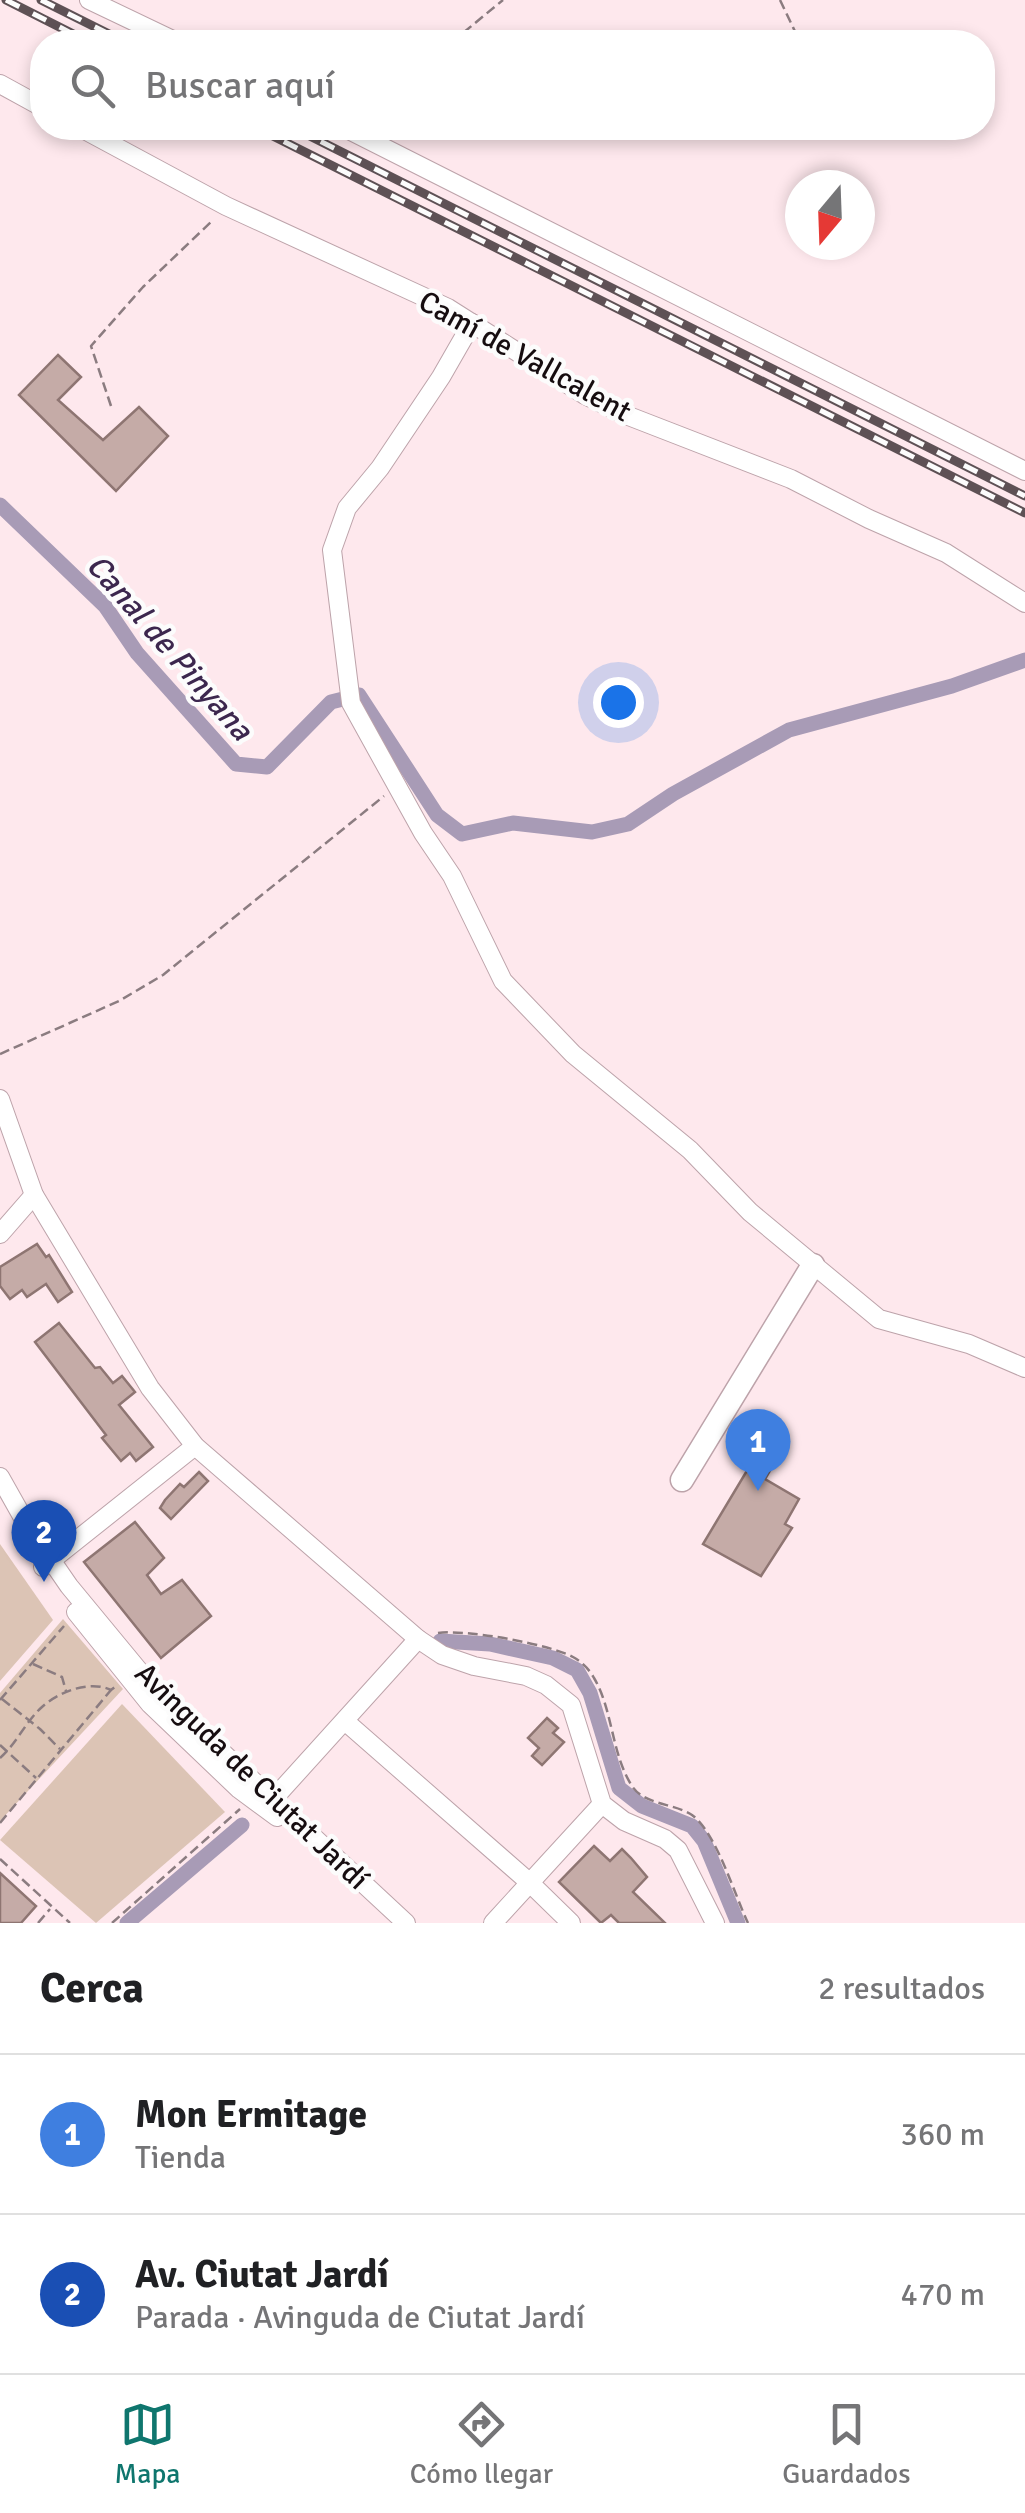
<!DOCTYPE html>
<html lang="es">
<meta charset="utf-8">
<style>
body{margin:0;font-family:Signika,sans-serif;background:#f2f2f2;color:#202124}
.compass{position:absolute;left:785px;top:170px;width:90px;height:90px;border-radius:50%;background:#fff;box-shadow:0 5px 15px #0003;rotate:199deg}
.you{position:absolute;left:618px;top:702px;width:35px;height:35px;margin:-25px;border:8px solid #fff;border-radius:50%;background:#1a73e8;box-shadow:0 0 0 15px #1a73e833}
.badge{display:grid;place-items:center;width:65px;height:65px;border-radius:50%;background:#0f766e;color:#fff;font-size:32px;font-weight:700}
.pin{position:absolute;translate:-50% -82px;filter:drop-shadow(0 2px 5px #0008)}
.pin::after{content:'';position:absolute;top:52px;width:35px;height:30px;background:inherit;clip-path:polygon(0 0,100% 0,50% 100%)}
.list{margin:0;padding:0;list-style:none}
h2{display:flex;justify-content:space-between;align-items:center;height:130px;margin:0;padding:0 40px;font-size:42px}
h2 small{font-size:32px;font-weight:400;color:#757577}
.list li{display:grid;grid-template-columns:65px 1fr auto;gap:30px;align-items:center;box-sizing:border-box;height:160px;padding:0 40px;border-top:2px solid #e0e0e0}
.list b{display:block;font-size:38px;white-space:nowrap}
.list p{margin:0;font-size:32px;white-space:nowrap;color:#757577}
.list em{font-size:32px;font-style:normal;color:#757577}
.icon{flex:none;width:55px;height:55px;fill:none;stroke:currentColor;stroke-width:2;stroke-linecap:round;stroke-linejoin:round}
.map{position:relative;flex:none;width:1025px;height:1923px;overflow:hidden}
.search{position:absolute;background:#fff;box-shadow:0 5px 15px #0003;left:30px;right:30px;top:30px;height:110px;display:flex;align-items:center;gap:25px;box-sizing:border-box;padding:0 35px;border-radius:40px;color:#757577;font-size:38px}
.sheet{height:450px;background:#fff}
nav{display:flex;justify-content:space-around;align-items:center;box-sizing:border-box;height:140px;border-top:2px solid #e0e0e0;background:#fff;font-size:28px;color:#757577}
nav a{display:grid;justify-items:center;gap:5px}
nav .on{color:#0f766e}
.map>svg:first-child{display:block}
.green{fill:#dcc4b5}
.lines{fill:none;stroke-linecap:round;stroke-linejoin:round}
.canal{stroke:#a89bb6;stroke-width:15}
.building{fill:#c5aba7;stroke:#8e7572;stroke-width:2.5}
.minor-casing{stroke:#bda3aa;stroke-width:20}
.tertiary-casing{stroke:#bda3aa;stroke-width:25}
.path{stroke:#8b7c80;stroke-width:2.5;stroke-dasharray:10 5;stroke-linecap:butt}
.minor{stroke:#fff;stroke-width:18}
.tertiary{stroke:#fff;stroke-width:22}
.rail-casing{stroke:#5e5155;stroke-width:9}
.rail{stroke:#fcfcfc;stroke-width:5;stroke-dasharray:15;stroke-linecap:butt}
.labels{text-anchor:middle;stroke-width:9;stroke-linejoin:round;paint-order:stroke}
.street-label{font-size:30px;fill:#160d10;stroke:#fcfcfc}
.water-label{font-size:32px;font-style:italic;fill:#3c274e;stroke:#fcfcfc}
</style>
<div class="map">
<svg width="1025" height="1923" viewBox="0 0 1025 1923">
<rect width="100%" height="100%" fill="#fee8ed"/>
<g class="green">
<path d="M0,1544L53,1620L0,1681Z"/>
<path d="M63,1619L123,1689L0,1821V1693Z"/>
<path d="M122,1704L225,1812L96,1923L0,1840Z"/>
</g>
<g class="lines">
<g class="canal">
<path d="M0,505L105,606L137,653L236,764L267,767L331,702L359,695L437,815L462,834L513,823L592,832L628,824L673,794L789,730L952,686L1025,660"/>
<path d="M440,1641L490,1644L553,1658L577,1670L590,1693L619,1788L642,1806L692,1826L704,1841L738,1923"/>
<path d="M127,1923L242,1825"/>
</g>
</g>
<g class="building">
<path d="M58,355L81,377L58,400L103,440L139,407L168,436L116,491L19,395Z"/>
<path d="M37,1244L46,1257L49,1255L72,1292L58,1302L46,1284L27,1297L22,1290L10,1299L0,1286V1267Z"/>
<path d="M59,1323L95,1368L100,1367L113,1383L122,1376L135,1392L119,1405L153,1447L136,1461L130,1453L121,1461L102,1438L106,1435L35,1342Z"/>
<path d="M753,1450L775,1462L765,1479L799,1499L785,1524L792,1528L761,1576L703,1544L748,1469L744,1466Z"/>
<path d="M199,1472L208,1481L171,1519L160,1508L165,1500L180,1484L184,1487Z"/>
<path d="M135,1522L164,1558L147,1575L161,1594L182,1580L211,1616L161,1658L84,1562Z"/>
<path d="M547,1718L558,1728L553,1733L564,1742L542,1765L532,1756L539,1748L528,1738Z"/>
<path d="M594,1846L610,1861L622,1849L631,1858L647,1877L633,1892L665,1923H619L611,1915L601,1923L559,1882Z"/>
<path d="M0,1873L36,1906L21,1923H0Z"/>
</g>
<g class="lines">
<g class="minor-casing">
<g id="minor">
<path d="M89,0L177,42"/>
<path d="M0,84L42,107"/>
<path d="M81,128L226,206L448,308L585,395L626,415L791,479L869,519L946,553L1025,603"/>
<path d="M345,128L1025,471"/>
<path d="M472,323L441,377L380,468L347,508L332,550L351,703L423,833L452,876L503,981L573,1054L690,1150L750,1212L879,1319L969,1344L1025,1368"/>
<path d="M0,1099L34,1195L150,1388L195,1446L418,1639L442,1655L474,1666L526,1676L546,1685L571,1705L602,1804L624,1821L665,1839L678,1850L715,1923"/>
<path d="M0,1234L34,1195"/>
<path d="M0,1477L27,1525L69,1586L154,1689L406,1923"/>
<path d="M43,1567L195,1446"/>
<path d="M76,1612L150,1704L239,1789L277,1817"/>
<path d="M346,1722L529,1882L571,1923"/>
<path d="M267,1806L418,1639"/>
<path d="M493,1923L602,1804"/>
</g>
</g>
<g class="tertiary-casing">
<path id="tertiary" d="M682,1480L813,1265"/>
</g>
<g class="path">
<path d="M780,0L800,42"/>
<path d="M452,42L503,0"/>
<path d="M111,406L91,346L143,287L213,220"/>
<path d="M0,1054L119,1001L163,975L384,796"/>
<path d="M438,1633C465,1629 549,1644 573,1657C582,1662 589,1669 594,1678C613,1710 611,1753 632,1786C644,1805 674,1803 692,1815C716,1832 735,1896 748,1923"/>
<path d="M33,1664L62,1677L66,1691"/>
<path d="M2,1699L40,1729L60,1749"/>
<path d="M0,1700L64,1626"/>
<path d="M0,1745L36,1778"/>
<path d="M0,1758C17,1743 26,1721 42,1707C60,1691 90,1680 111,1690L116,1686"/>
<path d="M0,1823L111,1690"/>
<path d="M0,1859L70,1923"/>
<path d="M38,1923L50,1909"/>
<path d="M112,1923L240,1809"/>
</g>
<use href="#minor" class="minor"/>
<use href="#tertiary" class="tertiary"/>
<g class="rail-casing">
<g id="rail">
<path d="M6,0L89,42"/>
<path d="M41,0L125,42"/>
<path d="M257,128L1025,513"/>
<path d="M294,128L1025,496"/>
</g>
</g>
<use href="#rail" class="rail"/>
</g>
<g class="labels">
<g class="street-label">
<text transform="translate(525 356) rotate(29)" y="10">Camí de Vallcalent</text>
<text transform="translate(252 1776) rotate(44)" y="10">Avinguda de Ciutat Jardí</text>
</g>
<g class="water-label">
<text transform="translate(170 647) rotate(49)" y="11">Canal de Pinyana</text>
</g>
</g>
</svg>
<svg class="compass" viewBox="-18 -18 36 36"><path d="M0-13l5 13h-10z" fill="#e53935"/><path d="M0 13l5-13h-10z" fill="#757577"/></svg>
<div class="you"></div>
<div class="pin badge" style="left:758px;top:1491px;background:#3f7fe0">1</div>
<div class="pin badge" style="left:44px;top:1582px;background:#1a4fb4">2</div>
<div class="search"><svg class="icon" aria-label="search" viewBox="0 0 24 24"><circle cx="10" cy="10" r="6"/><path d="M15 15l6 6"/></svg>Buscar aquí</div>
</div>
<section class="sheet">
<h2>Cerca<small>2 resultados</small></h2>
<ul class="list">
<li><span class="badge" style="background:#3f7fe0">1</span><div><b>Mon Ermitage</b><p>Tienda</p></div><em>360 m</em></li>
<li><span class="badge" style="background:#1a4fb4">2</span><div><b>Av. Ciutat Jardí</b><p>Parada · Avinguda de Ciutat Jardí</p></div><em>470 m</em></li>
</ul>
</section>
<nav>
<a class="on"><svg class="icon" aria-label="map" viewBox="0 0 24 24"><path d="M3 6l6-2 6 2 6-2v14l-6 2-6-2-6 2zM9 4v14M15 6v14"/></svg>Mapa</a>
<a><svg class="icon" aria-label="directions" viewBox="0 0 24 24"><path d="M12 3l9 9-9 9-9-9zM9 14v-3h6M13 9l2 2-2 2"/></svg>Cómo llegar</a>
<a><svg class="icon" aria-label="saved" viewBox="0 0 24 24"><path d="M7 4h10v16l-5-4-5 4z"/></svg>Guardados</a>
</nav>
